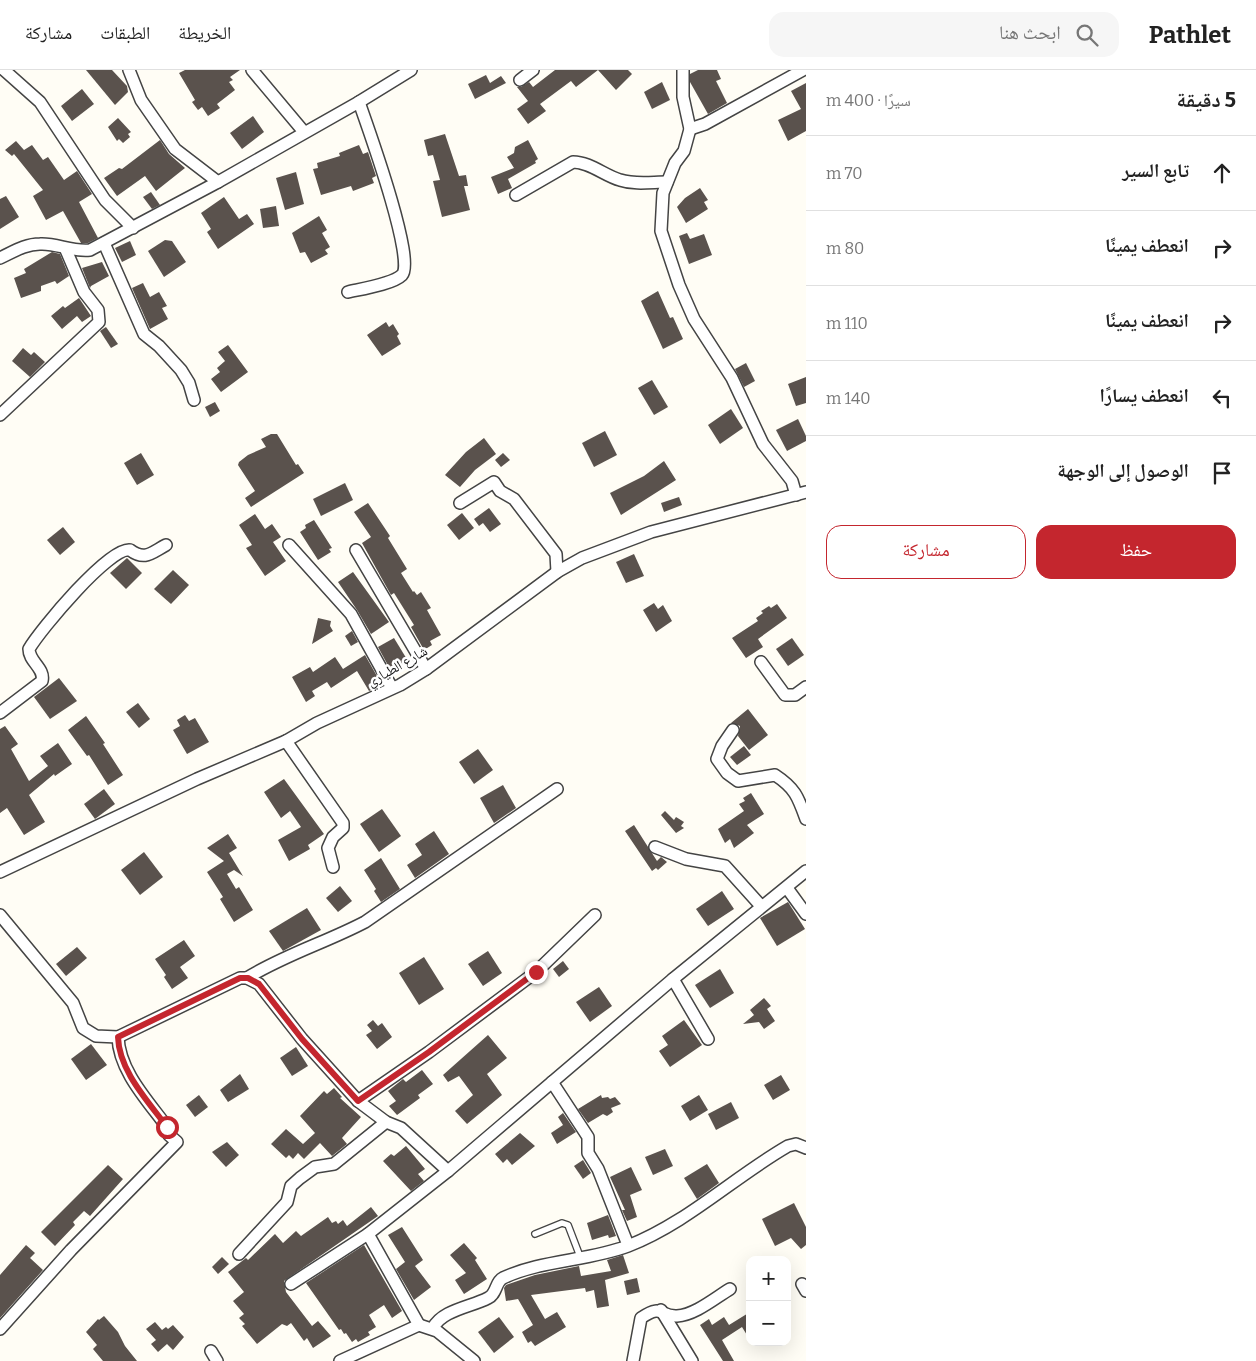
<!DOCTYPE html>
<html lang="ar">
<meta charset="utf-8">
<style>
body{margin:0;font-family:Bitter,"Noto Naskh Arabic",serif;background:#f6f6f6;color:#222;direction:rtl}
.controls{position:absolute;right:15px;bottom:15px;display:grid;overflow:hidden;border-radius:10px;box-shadow:0 5px 20px #0002}
.controls button{width:45px;height:45px;display:grid;place-items:center;padding:0;border:0;border-bottom:1px solid #e0e0e0;background:#fff;color:#222;font:25px sans-serif}
.stop{position:absolute;width:15px;height:15px;margin:-11px;border:4px solid #c4262e;border-radius:50%;background:#fff}
.stop.end{background:#c4262e;border-color:#fff;box-shadow:0 1px 5px #0008}
.list{margin:0;padding:0;list-style:none}
h2{display:flex;justify-content:space-between;align-items:center;height:65px;margin:0;padding:0 20px;font-size:21px}
h2 small{font-size:16px;font-weight:400;color:#767676}
.list li{display:grid;grid-template-columns:32px 1fr auto;gap:15px;align-items:center;box-sizing:border-box;height:75px;padding:0 20px;border-top:1px solid #e0e0e0}
.list b{display:block;font-size:19px;white-space:nowrap}
.list em{font-size:16px;font-style:normal;color:#767676}
.actions{display:flex;gap:10px;padding:15px 20px}
.actions a{flex:1;padding:11px 0;border:1px solid #c4262e;border-radius:15px;text-align:center;font-size:18px;color:#c4262e}
.actions .main{background:#c4262e;color:#fff}
.icon{flex:none;width:28px;height:28px;fill:none;stroke:currentColor;stroke-width:2;stroke-linecap:round;stroke-linejoin:round}
.map{position:relative;flex:none;width:806px;height:1291px;overflow:hidden;direction:ltr}
header{display:flex;align-items:center;gap:30px;box-sizing:border-box;height:70px;padding:0 25px;background:#fff;border-bottom:1px solid #e0e0e0}
header strong{font-size:24px}
nav{display:flex;gap:28px;margin-inline-start:auto;font-size:18px}
.search{width:350px;height:45px;background:#f6f6f6;display:flex;align-items:center;gap:12px;box-sizing:border-box;padding:0 18px;border-radius:15px;color:#767676;font-size:19px}
main{display:flex}
aside{flex:1;background:#fff}
.map>svg:first-child{display:block}
.building{fill:#5a524d}
.lines{fill:none;stroke-linecap:round;stroke-linejoin:round}
.service-casing{stroke:#444;stroke-width:8}
.minor-casing{stroke:#444;stroke-width:14}
.service{stroke:#fff;stroke-width:5.5}
.minor{stroke:#fff;stroke-width:11}
.route{stroke:#c4262e;stroke-width:6}
.labels{text-anchor:middle;stroke-width:5;stroke-linejoin:round;paint-order:stroke}
.street-label{font-size:14px;fill:#111;stroke:#fff}
</style>
<header>
<strong>Pathlet</strong>
<div class="search"><svg class="icon" aria-label="search" viewBox="0 0 24 24"><circle cx="10" cy="10" r="6"/><path d="M15 15l6 6"/></svg>ابحث هنا</div>
<nav><a>الخريطة</a><a>الطبقات</a><a>مشاركة</a></nav>
</header>
<main>
<aside>
<h2>5 دقيقة<small>سيرًا · 400 m</small></h2>
<ul class="list">
<li><svg class="icon" aria-label="ahead" viewBox="0 0 24 24"><path d="M12 20V5M6 11l6-6 6 6"/></svg><div><b>تابع السير</b></div><em>70 m</em></li>
<li><svg class="icon" aria-label="right" viewBox="0 0 24 24"><path d="M7 20v-9h11M14 6l5 5-5 5"/></svg><div><b>انعطف يمينًا</b></div><em>80 m</em></li>
<li><svg class="icon" aria-label="right" viewBox="0 0 24 24"><path d="M7 20v-9h11M14 6l5 5-5 5"/></svg><div><b>انعطف يمينًا</b></div><em>110 m</em></li>
<li><svg class="icon" aria-label="left" viewBox="0 0 24 24"><path d="M17 20v-9H6M10 6l-5 5 5 5"/></svg><div><b>انعطف يسارًا</b></div><em>140 m</em></li>
<li><svg class="icon" aria-label="arrive" viewBox="0 0 24 24"><path d="M6 21V4h12l-3 4 3 4H6"/></svg><div><b>الوصول إلى الوجهة</b></div></li>
</ul>
<div class="actions"><a class="main">حفظ</a><a>مشاركة</a></div>
</aside>
<div class="map">
<svg width="806" height="1291" viewBox="0 0 806 1291">
<rect width="100%" height="100%" fill="#fffdf5"/>
<g class="building">
<path d="M86,0H112L127,16L128,22L115,35Z"/>
<path d="M185,0H240L230,7L233,10L229,12L235,20L217,34L220,38L208,46L202,37L198,40L192,32L195,30L179,3Z"/>
<path d="M555,0H628L632,4L616,20L598,0L576,17L571,11L540,34L546,41L528,54L517,39L528,31L517,17H521L529,12L533,17Z"/>
<path d="M698,0H717L721,9L716,11L727,33L708,44L690,12V4Z"/>
<path d="M486,5L490,13L501,6L506,13L475,29L468,14Z"/>
<path d="M662,12L670,30L652,39L644,22Z"/>
<path d="M806,13V61L788,71L778,50L801,39L791,21Z"/>
<path d="M82,19L94,34L72,51L61,36Z"/>
<path d="M253,46L264,62L242,79L230,63Z"/>
<path d="M118,48L131,62L128,64L130,67L123,73L119,69L117,71L108,57Z"/>
<path d="M445,64L459,106L466,105L468,116H464L470,140L442,147L433,111L440,110L433,85L428,86L424,70Z"/>
<path d="M160,70L169,84L185,98L156,121L145,106L117,126L104,108L119,98L122,99Z"/>
<path d="M528,70L538,89L535,91L536,93L508,109L512,118L498,124L491,107L514,98L507,87L514,83L515,77Z"/>
<path d="M16,71L24,80L32,75L43,90L48,87L64,110L77,101L92,124L79,132L98,168L88,173H81L63,141L46,150L33,126L43,120L14,84L12,86L5,80Z"/>
<path d="M359,75L363,84L368,82L376,106L372,108L374,113L353,121L351,116L321,125L313,99L318,98L317,93L340,86L339,83Z"/>
<path d="M296,102L304,134L285,140L276,108Z"/>
<path d="M700,118L708,130L704,132L708,139L686,153L677,137L685,128Z"/>
<path d="M151,122L160,135L152,139L143,127Z"/>
<path d="M6,126L19,147L0,159V129Z"/>
<path d="M224,127L239,149L247,144L254,154L218,179L207,162L211,159L201,143Z"/>
<path d="M276,136L279,156L263,158L260,139Z"/>
<path d="M319,146L327,160L322,163L330,177L325,180L328,184L311,193L305,182L300,183L292,163Z"/>
<path d="M687,163L690,169L704,164L712,185L689,194L679,166Z"/>
<path d="M165,170L172,171L186,192L164,207L148,181Z"/>
<path d="M130,171L136,185L122,192L115,178Z"/>
<path d="M52,182L60,184L69,206L57,214L55,211L41,216V221L21,228L14,208L26,203L24,199Z"/>
<path d="M102,192L109,206L91,216L90,218L82,198Z"/>
<path d="M143,213L150,227L159,222L167,236L162,238L168,249L150,259L132,218Z"/>
<path d="M658,221L670,248L673,247L683,269L663,279L641,231Z"/>
<path d="M79,228L91,246L82,252L77,246L62,259L51,246L63,236L65,238Z"/>
<path d="M386,252L389,257L393,254L399,264L397,266L401,274L382,286L367,265Z"/>
<path d="M106,257L118,274L111,278L100,261Z"/>
<path d="M228,275L248,302L221,322L211,309L220,302L217,298L225,291L218,282Z"/>
<path d="M23,278L31,285L34,282L45,292L30,307L12,291Z"/>
<path d="M746,293L755,311L744,317L735,299Z"/>
<path d="M806,307V333L796,336L788,314Z"/>
<path d="M652,310L668,337L654,345L638,318Z"/>
<path d="M215,332L220,341L210,347L205,337Z"/>
<path d="M731,339L743,358L720,374L708,355Z"/>
<path d="M798,349L806,366V371L787,381L776,360Z"/>
<path d="M605,361L617,385L594,397L582,373Z"/>
<path d="M271,364H277L296,395L298,394L304,403L251,437L245,428L255,421L238,395L239,392L248,385L266,377L261,369Z"/>
<path d="M484,368L496,384L475,400L460,417L445,405L466,382Z"/>
<path d="M141,383L154,405L137,415L124,393Z"/>
<path d="M503,383L510,390L501,397L495,390Z"/>
<path d="M664,391L676,410L621,445L610,423L644,406Z"/>
<path d="M345,413L353,430L321,446L313,429Z"/>
<path d="M679,427L682,435L664,442L661,433Z"/>
<path d="M368,433L390,466L388,468L407,499L401,503L413,522L414,521L417,525L421,522L431,538L427,540L441,565L430,571L432,575L424,580L411,557L414,555L394,523L391,525L362,473L371,467L354,442Z"/>
<path d="M489,438L501,454L490,462L483,453L479,456L474,449Z"/>
<path d="M462,443L474,458L459,470L447,455Z"/>
<path d="M255,444L265,459L272,454L281,467L273,472L286,491L265,506L246,478L252,475L239,455Z"/>
<path d="M314,450L332,478L329,479L331,482L318,490L300,462L306,458L305,455Z"/>
<path d="M63,457L75,472L60,485L47,470Z"/>
<path d="M634,484L644,506L626,513L616,492Z"/>
<path d="M127,488L142,503L126,519L110,503Z"/>
<path d="M173,500L189,515L171,534L154,519Z"/>
<path d="M353,502L389,552L371,564L357,540L338,512Z"/>
<path d="M654,533L658,539L663,535L672,551L656,562L643,540Z"/>
<path d="M777,534L787,548L758,569L763,577L746,588L732,568L758,551L756,548L763,543L761,541L769,536L771,538Z"/>
<path d="M318,548L331,551L330,556L333,561L312,574Z"/>
<path d="M352,561L358,572L351,576L345,566Z"/>
<path d="M394,568L408,591L391,601L378,577Z"/>
<path d="M792,568L804,585L788,596L776,579Z"/>
<path d="M365,585L382,615L369,621L357,601L331,618L327,612L312,621L315,626L306,632L292,607L310,597L313,602L335,587L343,599Z"/>
<path d="M59,608L77,631L50,649L34,627Z"/>
<path d="M138,633L150,649L139,658L126,642Z"/>
<path d="M748,639L768,665L749,680L738,666L740,656L731,653Z"/>
<path d="M185,645L189,651L195,648L209,672L187,684L173,660L180,656L177,650Z"/>
<path d="M86,646L105,673L103,674L123,705L108,715L89,685L87,686L68,660Z"/>
<path d="M5,656L18,674L11,679L29,711L48,696L40,686L58,673L72,694L55,706L54,704L29,725L45,752L24,765L7,738L0,743V659Z"/>
<path d="M744,676L751,685L737,695L730,687Z"/>
<path d="M478,679L493,700L474,714L459,692Z"/>
<path d="M284,709L324,764L308,775L310,779L289,791L278,770L301,757L290,741L281,748L264,722Z"/>
<path d="M503,715L516,738L494,753L480,728Z"/>
<path d="M104,719L115,734L95,749L84,734Z"/>
<path d="M751,723L764,744L747,755L754,763L734,778L730,769L725,773L718,759L744,741L739,734L745,731L743,728Z"/>
<path d="M382,739L401,766L379,782L360,754Z"/>
<path d="M665,741L674,750L676,747L684,752L681,756L684,758L676,763L661,745Z"/>
<path d="M634,755L657,791L661,787L667,792L658,800L656,798L652,801L625,761Z"/>
<path d="M434,761L449,784L415,808L407,795L422,785L415,774Z"/>
<path d="M228,764L237,778L229,783L243,806L234,800L227,804L236,819L239,817L253,840L234,852L220,829L223,827L207,802L224,791L207,778Z"/>
<path d="M144,782L163,807L140,825L121,800Z"/>
<path d="M381,788L400,819L381,832L374,821L376,819L364,800Z"/>
<path d="M340,816L352,831L338,842L326,828Z"/>
<path d="M722,821L734,839L708,856L696,839Z"/>
<path d="M788,832L805,859L777,876L760,848Z"/>
<path d="M307,838L321,860L283,881L269,861Z"/>
<path d="M184,870L195,886L180,897L188,908L172,919L164,907L166,905L155,889Z"/>
<path d="M77,877L87,888L66,906L56,894Z"/>
<path d="M488,881L502,903L483,916L468,894Z"/>
<path d="M424,887L444,919L419,935L399,903Z"/>
<path d="M563,891L569,899L559,907L553,899Z"/>
<path d="M720,899L734,923L710,938L695,915Z"/>
<path d="M599,917L612,936L590,952L576,932Z"/>
<path d="M764,928L771,936L767,939L775,951L764,959L759,952L743,954L754,945L750,940Z"/>
<path d="M373,950L378,956L382,953L392,967L377,979L366,965L372,961L367,955Z"/>
<path d="M684,950L702,975L670,997L659,981L668,975L662,966Z"/>
<path d="M488,965L507,988L487,1004L502,1025L467,1054L455,1041L473,1025L459,1006L448,1012L443,1005Z"/>
<path d="M91,974L107,995L86,1010L71,989Z"/>
<path d="M296,977L308,996L292,1006L280,988Z"/>
<path d="M422,1000L433,1014L418,1025L420,1028L397,1045L389,1036L396,1031L388,1021L403,1009L406,1012Z"/>
<path d="M240,1004L249,1019L228,1032L220,1020Z"/>
<path d="M781,1005L790,1020L773,1030L764,1015Z"/>
<path d="M334,1018L342,1027L340,1028L361,1047L342,1068L347,1074L332,1086L320,1073L304,1089L298,1083L293,1089L289,1085L286,1088L271,1074L286,1059L303,1074L315,1063L300,1046L324,1021L327,1024Z"/>
<path d="M199,1025L208,1037L195,1047L186,1035Z"/>
<path d="M601,1025L602,1028L608,1027L610,1029L615,1027L621,1034L611,1038L613,1042L607,1046L603,1044L588,1053L578,1039Z"/>
<path d="M699,1025L708,1040L690,1051L681,1036Z"/>
<path d="M731,1032L739,1048L716,1060L708,1044Z"/>
<path d="M563,1043L576,1062L557,1074L551,1063L563,1055L558,1047Z"/>
<path d="M520,1063L535,1076L512,1095L507,1089L503,1093L495,1084Z"/>
<path d="M227,1072L239,1085L226,1097L212,1082Z"/>
<path d="M406,1076L425,1099L418,1104L424,1111L411,1121L383,1091L391,1084L394,1086Z"/>
<path d="M665,1079L673,1096L653,1105L645,1087Z"/>
<path d="M583,1090L591,1103L583,1109L574,1096Z"/>
<path d="M707,1094L719,1113L697,1129L684,1108Z"/>
<path d="M108,1095L123,1109L90,1146L84,1141L73,1152L75,1155L55,1176L41,1162Z"/>
<path d="M631,1097L642,1120L630,1125L637,1147L627,1151L622,1140H625L610,1107Z"/>
<path d="M794,1133L806,1157V1175L801,1179L791,1168L775,1176L762,1149Z"/>
<path d="M371,1137L378,1146L284,1211L286,1222L312,1256L318,1251L331,1266L313,1278L307,1268L304,1271L291,1253L287,1256L282,1254L257,1274L242,1256L245,1254L239,1248L244,1244L233,1231L244,1222L228,1202L246,1188L248,1190L275,1164L283,1173L296,1161L301,1166L328,1147L332,1153L336,1151L338,1154L343,1150L347,1156Z"/>
<path d="M608,1145L616,1166L609,1168L608,1165L592,1170L587,1153Z"/>
<path d="M402,1157L423,1190L415,1196L431,1217L414,1230L396,1199L405,1192L388,1165Z"/>
<path d="M464,1173L477,1188L475,1190L487,1209L464,1224L455,1210L466,1203L450,1185Z"/>
<path d="M26,1175L35,1183L30,1188L43,1200L0,1248V1205Z"/>
<path d="M364,1175L402,1241L392,1248L384,1235L369,1245L376,1257L368,1262L370,1265L358,1272L356,1269L352,1272L346,1263L344,1264L341,1259L339,1260L306,1213Z"/>
<path d="M623,1185L629,1203L605,1210L609,1236L597,1238L594,1220L586,1222L585,1218L531,1225L545,1249L557,1242L566,1257L535,1276L531,1271L528,1273L522,1262L533,1255L518,1229L506,1231L504,1218L506,1215L535,1205L579,1196L581,1206L611,1201L607,1190Z"/>
<path d="M222,1187L229,1194L218,1204L212,1197Z"/>
<path d="M637,1208L640,1222L627,1225L624,1211Z"/>
<path d="M750,1242V1270L742,1257L722,1270L734,1291H723L700,1255L709,1249L712,1255L724,1247L729,1255Z"/>
<path d="M104,1246L118,1262L125,1276L137,1291H103L93,1279L97,1275L86,1262L98,1249L99,1250Z"/>
<path d="M499,1247L514,1267L494,1283L478,1262Z"/>
<path d="M155,1252L162,1260L166,1257L168,1259L173,1255L184,1267L173,1280L167,1274L158,1282L151,1274L156,1270L146,1259Z"/>
</g>
<g class="lines">
<g class="service-casing">
<path id="service" d="M535,1164L562,1153L568,1155L581,1189"/>
</g>
<g class="minor-casing">
<g id="minor">
<path d="M4,0L40,32L105,130L133,158"/>
<path d="M129,0L141,30L175,79L218,112"/>
<path d="M252,0L304,62"/>
<path d="M683,0V27L690,59L684,81L675,93L663,123L661,161L679,215L694,249L732,308L763,374L792,411L796,425"/>
<path d="M520,10L533,0"/>
<path d="M690,59L705,54L803,0"/>
<path d="M516,125L573,92C590,92 605,106 620,110C635,115 652,112 667,112"/>
<path d="M104,173L144,264L159,276L181,300L189,313L194,330"/>
<path d="M0,188C13,182 25,174 40,174C57,173 71,182 90,180L218,112L359,32L411,0"/>
<path d="M348,222C361,219 393,214 402,205C416,190 367,55 359,32"/>
<path d="M0,345L99,252L98,240L84,222L66,180"/>
<path d="M460,433L494,412L500,421L514,429L556,484L557,502"/>
<path d="M289,475L351,544L392,618"/>
<path d="M356,480L426,599"/>
<path d="M761,592L785,625H795L806,617"/>
<path d="M0,643L42,611C45,598 29,592 29,579C40,560 110,476 130,480C145,491 151,483 166,475"/>
<path d="M733,660L722,676L717,689L727,703L738,711L775,705C795,718 798,727 806,749"/>
<path d="M286,671L343,753V758L333,767L328,778L333,797"/>
<path d="M655,777L686,789L725,796L761,836"/>
<path d="M0,802L197,709L286,671L317,653L400,615L426,599L557,502L582,488L651,462L806,422"/>
<path d="M787,818L806,844"/>
<path d="M0,845L73,933L83,958L96,966L118,967L240,908H247L259,914L302,969L358,1031L386,1052L401,1058L448,1101"/>
<path d="M247,908C284,885 327,872 365,852L557,719"/>
<path d="M673,909L708,969"/>
<path d="M552,1012L588,1067V1083L598,1099L628,1175"/>
<path d="M358,1031L429,982L536,902L595,845"/>
<path d="M239,1184L287,1132L291,1116L300,1108L315,1097L334,1094L386,1052"/>
<path d="M291,1214L368,1164"/>
<path d="M802,1214L806,1221"/>
<path d="M661,1240L692,1291"/>
<path d="M419,1255L368,1164L448,1101L673,909L806,801"/>
<path d="M433,1258C442,1240 471,1237 488,1228C497,1224 495,1212 503,1208C541,1190 588,1191 628,1176C687,1153 734,1107 788,1076L796,1074L806,1078"/>
<path d="M0,1259L71,1180L177,1072L169,1065L167,1057C148,1031 119,1001 118,967"/>
<path d="M211,1281L217,1291"/>
<path d="M340,1291L419,1255L437,1261L474,1291"/>
<path d="M633,1291L641,1248C663,1233 659,1247 677,1246C695,1245 715,1228 730,1219"/>
</g>
</g>
<use href="#service" class="service"/>
<use href="#minor" class="minor"/>
</g>
<g class="lines">
<path class="route" d="M167,1057C148,1031 119,1001 118,967L240,908H248L259,914L302,969L358,1031L429,982L536,902"/>
</g>
<g class="labels">
<g class="street-label">
<text transform="translate(397 596) rotate(-30)" y="5">شارع الطياري</text>
</g>
</g>
</svg>
<div class="controls">
<button>+</button>
<button>−</button>
</div>
<div class="stop" style="left:167px;top:1057px"></div>
<div class="stop end" style="left:536px;top:902px"></div>
</div>
</main>
